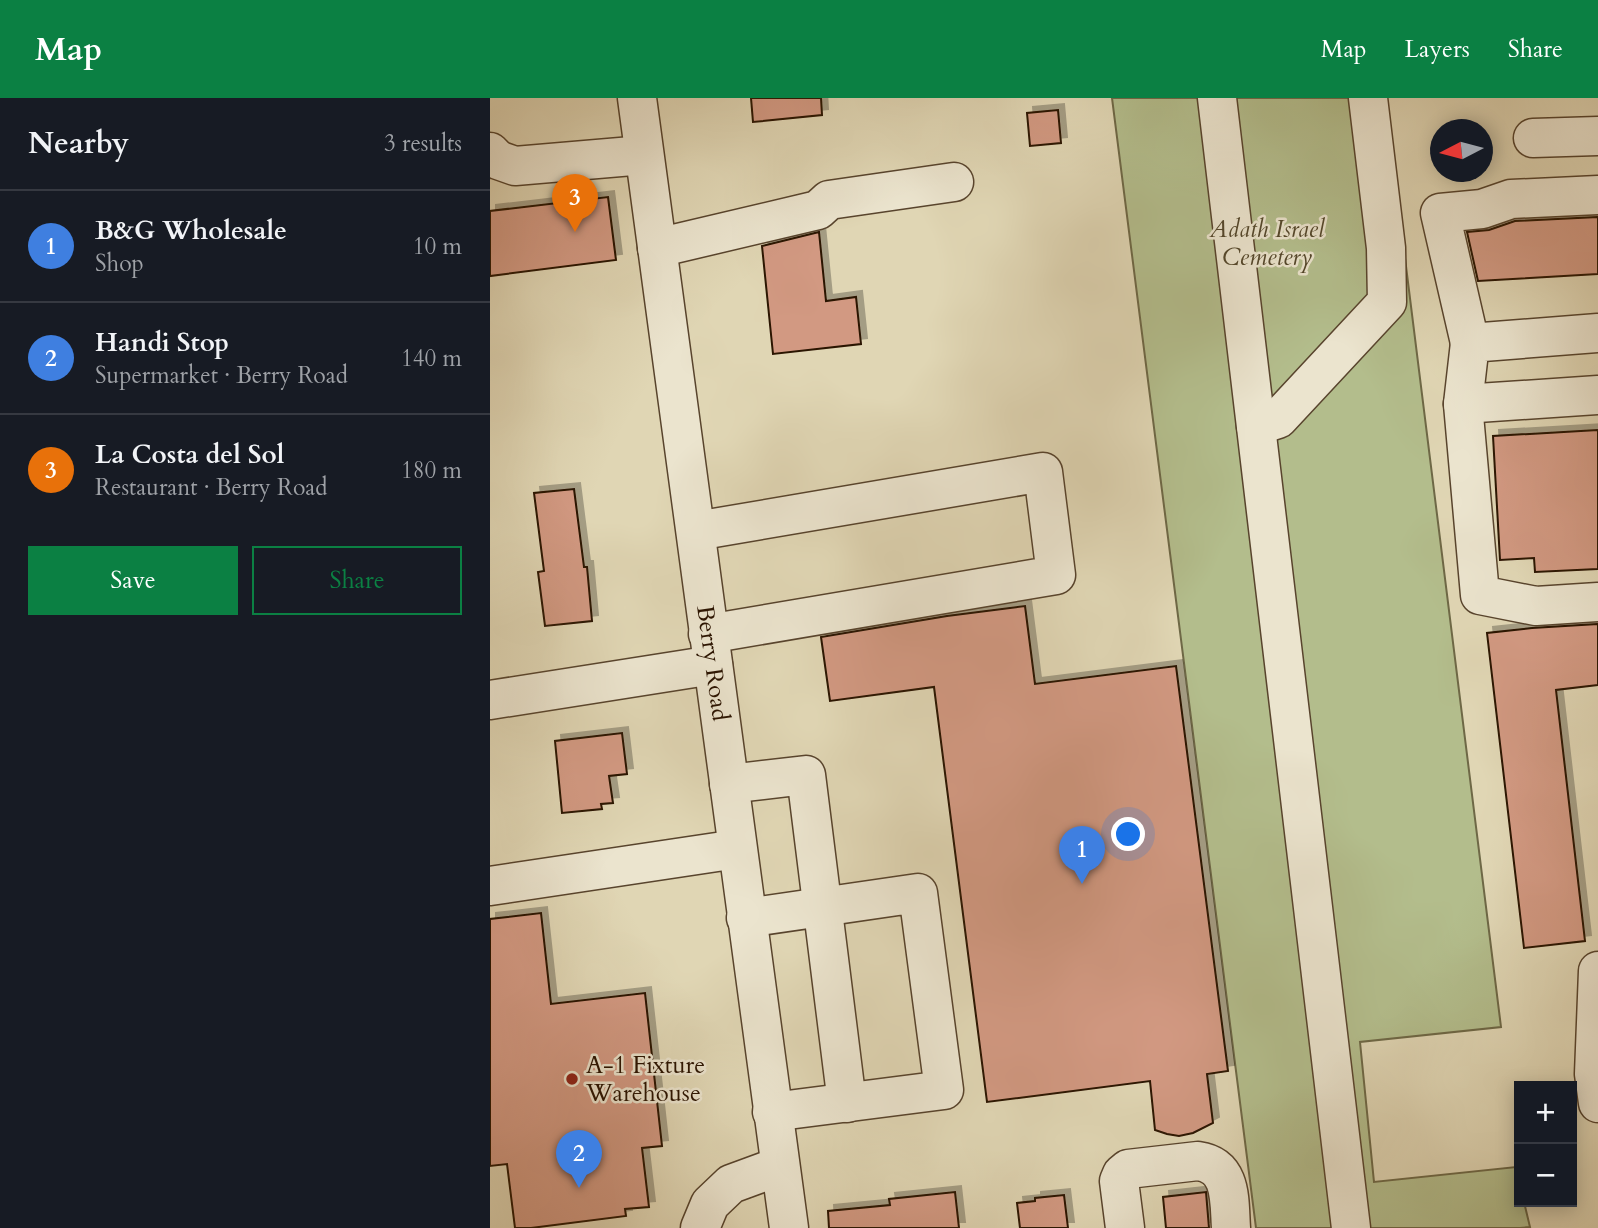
<!DOCTYPE html>
<meta charset="utf-8">
<style>
body{margin:0;font-family:Cardo,serif;background:#242831;color:#f1f3f6}
.controls{position:absolute;right:21px;bottom:21px;display:grid;overflow:hidden;border-radius:0px;box-shadow:0 4px 18px #0003}
.controls button{width:63px;height:63px;display:grid;place-items:center;padding:0;border:0;border-bottom:2px solid #363941;background:#171b24;color:#f1f3f6;font:35px sans-serif}
.compass{position:absolute;left:940px;top:21px;width:63px;height:63px;border-radius:50%;background:#171b24;box-shadow:0 4px 18px #0003;rotate:264deg}
.you{position:absolute;left:639px;top:737px;width:24px;height:24px;margin:-18px;border:5px solid #fff;border-radius:50%;background:#1a73e8;box-shadow:0 0 0 10px #1a73e833}
.badge{display:grid;place-items:center;width:46px;height:46px;border-radius:50%;background:#0b8043;color:#fff;font-size:23px;font-weight:700}
.pin{position:absolute;translate:-50% -58px;filter:drop-shadow(0 2px 4px #0008)}
.pin::after{content:'';position:absolute;top:37px;width:24px;height:21px;background:inherit;clip-path:polygon(0 0,100% 0,50% 100%)}
.list{margin:0;padding:0;list-style:none}
h2{display:flex;justify-content:space-between;align-items:center;height:91px;margin:0;padding:0 28px;font-size:30px}
h2 small{font-size:23px;font-weight:400;color:#9ea1a6}
.list li{display:grid;grid-template-columns:46px 1fr auto;gap:21px;align-items:center;box-sizing:border-box;height:112px;padding:0 28px;border-top:2px solid #363941}
.list b{display:block;font-size:26px;white-space:nowrap}
.list p{margin:0;font-size:23px;white-space:nowrap;color:#9ea1a6}
.list em{font-size:23px;font-style:normal;color:#9ea1a6}
.actions{display:flex;gap:14px;padding:21px 28px}
.actions a{flex:1;padding:16px 0;border:2px solid #0b8043;border-radius:0px;text-align:center;font-size:24px;color:#0b8043}
.actions .main{background:#0b8043;color:#fff}
.map{position:relative;flex:none;width:1108px;height:1130px;overflow:hidden}
header{display:flex;align-items:center;gap:42px;box-sizing:border-box;height:98px;padding:0 35px;background:#0b8043;color:#fff}
header strong{font-size:33px}
nav{display:flex;gap:38px;margin-inline-start:auto;font-size:24px}
main{display:flex}
aside{flex:1;background:#171b24}
.map>svg:first-child{display:block}
.green{fill:#b3bd8c;stroke:#6e6846;stroke-width:2}
.building{fill:#d29982;stroke:#2a1300;stroke-width:2;filter:url(#shadow)}
.lines{fill:none;stroke-linecap:round;stroke-linejoin:round}
.minor-casing{stroke:#58442d;stroke-width:41}
.minor{stroke:#ebe4ce;stroke-width:38}
.poi-dot{fill:#8f2418;stroke:#ebe4ce;stroke-width:2.5}
.labels{text-anchor:middle;stroke-width:5;stroke-linejoin:round;paint-order:stroke}
.park-label{font-size:24px;font-style:italic;fill:#53462a;stroke:#ebe4ce}
.street-label{font-size:24px;fill:#2a1300;stroke:#ebe4ce}
.poi-label{font-size:24px;fill:#2a1300;stroke:#ebe4ce;text-anchor:start}
</style>
<header>
<strong>Map</strong>
<nav><a>Map</a><a>Layers</a><a>Share</a></nav>
</header>
<main>
<aside>
<h2>Nearby<small>3 results</small></h2>
<ul class="list">
<li><span class="badge" style="background:#3f7fe0">1</span><div><b>B&amp;G Wholesale</b><p>Shop</p></div><em>10 m</em></li>
<li><span class="badge" style="background:#3f7fe0">2</span><div><b>Handi Stop</b><p>Supermarket · Berry Road</p></div><em>140 m</em></li>
<li><span class="badge" style="background:#e8710a">3</span><div><b>La Costa del Sol</b><p>Restaurant · Berry Road</p></div><em>180 m</em></li>
</ul>
<div class="actions"><a class="main">Save</a><a>Share</a></div>
</aside>
<div class="map">
<svg width="1108" height="1130" viewBox="0 0 1108 1130">
<defs>
<filter id="shadow"><feDropShadow dx="6" dy="-6" stdDeviation="0" flood-color="#0004"/></filter>
</defs>
<rect width="100%" height="100%" fill="#e0d6b4"/>
<filter id="stains"><feTurbulence type="fractalNoise" baseFrequency=".00286" numOctaves="4"/><feColorMatrix values="0 0 0 0 .2 0 0 0 0 .09 0 0 0 0 .02 0 0 0 .5 -.17"/></filter>
<radialGradient id="worn" r=".72"><stop offset=".6" stop-color="#630" stop-opacity="0"/><stop offset="1" stop-color="#630" stop-opacity=".3"/></radialGradient>
<path class="green" d="M622,0H895L1011,929L870,944L884,1084L1026,1069L1029,1084V1104H1034L1040,1129L1030,1130H766Z"/>
<g class="building">
<path d="M261,0H331L332,17L263,24Z"/>
<path d="M568,12L571,45L540,48L537,15Z"/>
<path d="M118,99L126,162L0,178V113Z"/>
<path d="M1108,119V176L988,183L977,134L999,132L1025,123Z"/>
<path d="M329,134L336,203L366,199L371,246L283,256L272,148Z"/>
<path d="M1108,332V471L1045,474L1044,460L1010,462L1003,338Z"/>
<path d="M84,391L94,469H97L102,523L55,528L48,474L54,473L44,395Z"/>
<path d="M535,508L545,586L686,568L738,973L717,976L723,1025L703,1035L689,1038L677,1036L665,1032L660,983L497,1004L444,589L340,603L331,539L457,518Z"/>
<path d="M1108,526V587L1066,592L1095,843L1034,850L997,535L1042,530Z"/>
<path d="M132,635L137,676L119,678L123,705L111,706L112,711L72,715L65,643Z"/>
<path d="M51,815L61,906L155,895L172,1048L152,1050L159,1109L135,1111L136,1118L41,1130H25L17,1066L0,1068V821Z"/>
<path d="M465,1094L469,1130H339L338,1113L400,1107L399,1101Z"/>
<path d="M716,1094L719,1130H676L673,1099Z"/>
<path d="M574,1097L578,1130H530L527,1105L545,1103V1100Z"/>
</g>
<g class="lines">
<g class="minor-casing">
<g id="minor">
<path d="M147,0L299,1130"/>
<path d="M727,0L861,1130"/>
<path d="M1043,40L1108,38"/>
<path d="M0,54L8,62L25,68L154,57"/>
<path d="M167,150L328,112L339,102L464,84"/>
<path d="M1108,235L980,245L973,306L990,497L1046,508L1108,504"/>
<path d="M980,245L950,115L992,111L1021,101L1108,97"/>
<path d="M973,306L1108,297"/>
<path d="M766,328L788,321L897,204L896,150L878,0"/>
<path d="M206,433L553,374L566,477L218,536"/>
<path d="M0,602L223,567"/>
<path d="M239,686L316,677L357,1005"/>
<path d="M0,788L247,751"/>
<path d="M256,820L428,795L454,992L282,1014"/>
<path d="M1108,873L1104,976L1108,1005"/>
<path d="M210,1130L220,1106L241,1086L290,1068"/>
<path d="M635,1130L629,1083L632,1076L638,1071L708,1063C743,1068 739,1103 741,1130"/>
</g>
</g>
<use href="#minor" class="minor"/>
</g>
<circle class="poi-dot" cx="82" cy="981" r="7"/>
<g class="labels">
<g class="park-label">
<text x="777" y="139">Adath Israel<tspan x="777" dy="28">Cemetery</tspan></text>
</g>
<g class="street-label">
<text transform="translate(223 565) rotate(82)" y="8">Berry Road</text>
</g>
<g class="poi-label">
<text x="96" y="975">A-1 Fixture<tspan x="96" dy="28">Warehouse</tspan></text>
</g>
</g>
<rect width="100%" height="100%" filter="url(#stains)"/>
<rect width="100%" height="100%" fill="url(#worn)"/>
</svg>
<div class="controls">
<button>+</button>
<button>−</button>
</div>
<svg class="compass" viewBox="-18 -18 36 36"><path d="M0-13l5 13h-10z" fill="#e53935"/><path d="M0 13l5-13h-10z" fill="#9ea1a6"/></svg>
<div class="you"></div>
<div class="pin badge" style="left:592px;top:786px;background:#3f7fe0">1</div>
<div class="pin badge" style="left:89px;top:1090px;background:#3f7fe0">2</div>
<div class="pin badge" style="left:85px;top:134px;background:#e8710a">3</div>
</div>
</main>
